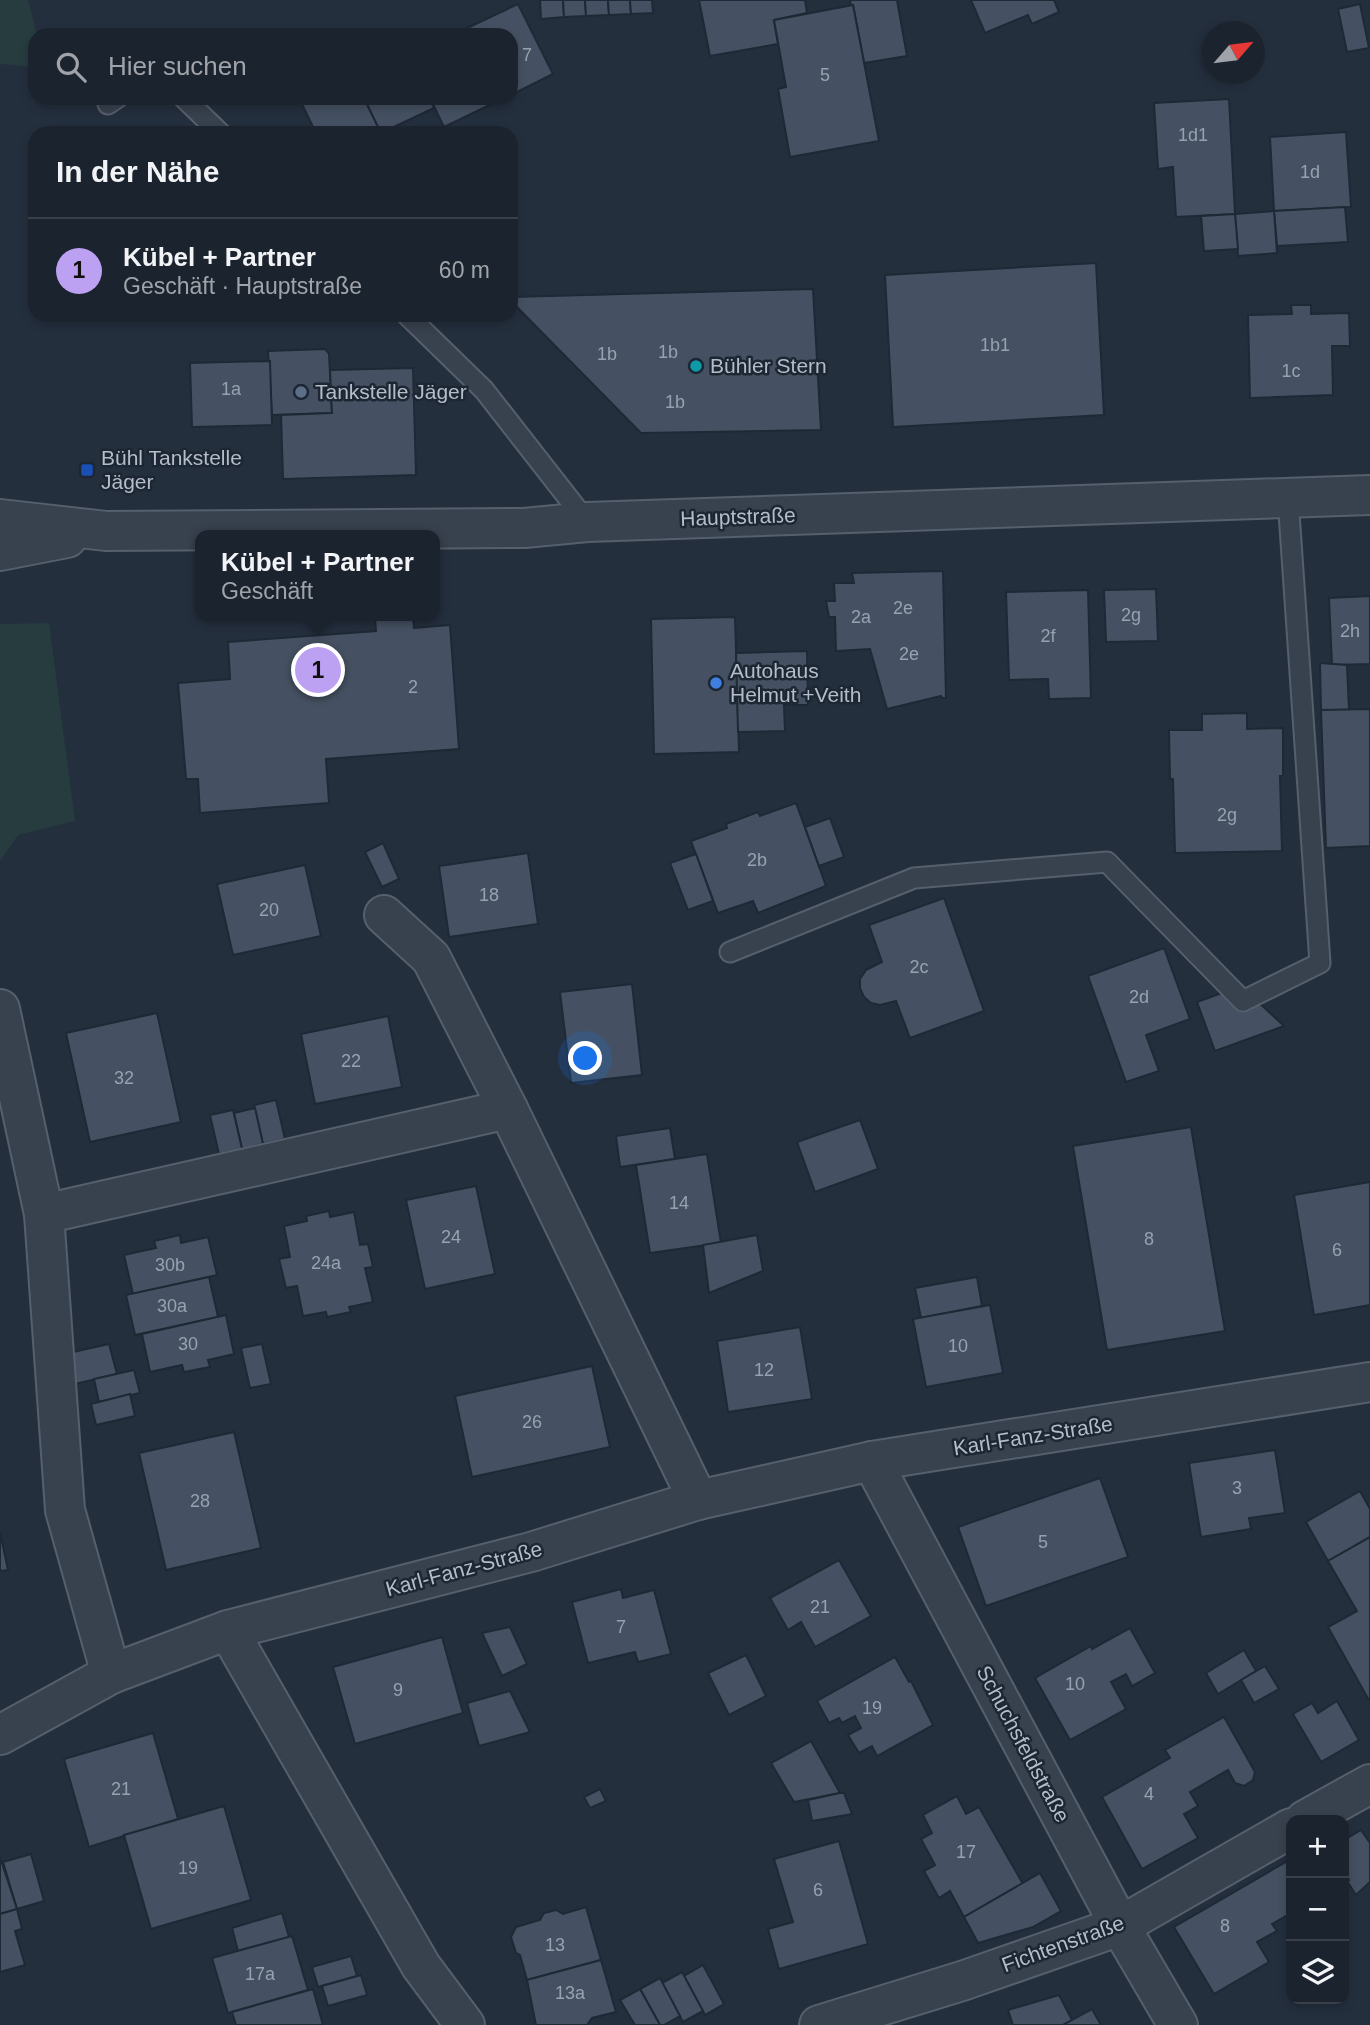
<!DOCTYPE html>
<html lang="de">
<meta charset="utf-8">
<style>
body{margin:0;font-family:Arial,sans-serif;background:#242b36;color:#f1f3f6}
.controls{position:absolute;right:21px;bottom:21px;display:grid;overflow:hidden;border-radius:14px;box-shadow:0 4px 10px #0003}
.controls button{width:63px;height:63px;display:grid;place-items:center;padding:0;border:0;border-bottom:2px solid #39404a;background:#1b232e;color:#f1f3f6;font:35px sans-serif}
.compass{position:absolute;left:1202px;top:21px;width:63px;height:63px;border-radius:50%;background:#1b232e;box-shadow:0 4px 10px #0003;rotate:62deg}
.you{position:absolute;left:586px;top:1059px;width:24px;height:24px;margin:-18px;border:5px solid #fff;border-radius:50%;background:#1a73e8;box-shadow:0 0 0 10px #1a73e833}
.badge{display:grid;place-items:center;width:46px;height:46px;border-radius:50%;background:#bca0f2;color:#111;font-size:23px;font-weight:700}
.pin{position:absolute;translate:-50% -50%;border:4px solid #fff;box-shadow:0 2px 7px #0006}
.popup{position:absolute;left:195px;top:530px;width:245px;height:91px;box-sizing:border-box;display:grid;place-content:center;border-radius:14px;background:#1b232e;filter:drop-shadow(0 2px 5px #0005);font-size:23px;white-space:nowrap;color:#a0a4aa}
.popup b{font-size:26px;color:#f1f3f6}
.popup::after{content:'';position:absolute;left:50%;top:100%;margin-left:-14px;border:14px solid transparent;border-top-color:#1b232e}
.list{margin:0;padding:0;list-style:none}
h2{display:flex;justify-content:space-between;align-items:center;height:91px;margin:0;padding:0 28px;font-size:30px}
h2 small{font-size:23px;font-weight:400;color:#a0a4aa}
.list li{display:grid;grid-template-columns:46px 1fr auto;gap:21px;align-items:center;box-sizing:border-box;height:105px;padding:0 28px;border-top:2px solid #39404a}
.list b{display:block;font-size:26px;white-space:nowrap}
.list p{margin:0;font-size:23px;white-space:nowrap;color:#a0a4aa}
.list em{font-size:23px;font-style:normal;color:#a0a4aa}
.icon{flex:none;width:38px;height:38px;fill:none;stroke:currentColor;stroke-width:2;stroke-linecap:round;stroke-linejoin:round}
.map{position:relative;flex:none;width:1370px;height:2025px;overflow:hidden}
.search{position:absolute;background:#1b232e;box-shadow:0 4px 10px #0003;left:28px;top:28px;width:490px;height:77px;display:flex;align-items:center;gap:18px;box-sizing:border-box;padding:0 24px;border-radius:21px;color:#a0a4aa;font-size:26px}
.panel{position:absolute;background:#1b232e;box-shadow:0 4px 10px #0003;left:28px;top:126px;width:490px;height:196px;border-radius:21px}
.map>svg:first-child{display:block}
.green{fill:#263c3f}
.building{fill:#455162;stroke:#1f2835;stroke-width:2}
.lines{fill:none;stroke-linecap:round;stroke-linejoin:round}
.service-casing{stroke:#565f6c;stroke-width:23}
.minor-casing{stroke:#565f6c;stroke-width:42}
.tertiary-casing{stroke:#565f6c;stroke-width:42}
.service{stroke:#38414e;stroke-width:19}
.minor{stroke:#38414e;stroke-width:38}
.tertiary{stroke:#38414e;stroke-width:38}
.culture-dot{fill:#0f9aa8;stroke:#1d2633;stroke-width:2.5}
.service-dot{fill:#5c6f8a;stroke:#1d2633;stroke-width:2.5}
.transit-dot{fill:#1a4fb4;stroke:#1d2633;stroke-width:2.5}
.shop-dot{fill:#3f7fe0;stroke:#1d2633;stroke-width:2.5}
.labels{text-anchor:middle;stroke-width:5;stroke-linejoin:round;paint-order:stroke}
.number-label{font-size:18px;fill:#98a1af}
.poi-label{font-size:21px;fill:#b4bcc9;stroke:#1d2633;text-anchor:start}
.street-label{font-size:21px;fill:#b4bcc9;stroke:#1d2633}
</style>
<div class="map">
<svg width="1370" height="2025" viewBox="0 0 1370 2025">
<rect width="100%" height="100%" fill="#242f3e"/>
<g class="green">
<path d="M0,0H28L37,35H35V67L0,64Z"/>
<path d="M49,623L75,821L18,835L0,861V624Z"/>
</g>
<g class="building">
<path d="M540,0H563L564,17L541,19Z"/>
<path d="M563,0H585L586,16L564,17Z"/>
<path d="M585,0H608L609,15L586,16Z"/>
<path d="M608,0H630L631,14L609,15Z"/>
<path d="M630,0H652L653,13L631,14Z"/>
<path d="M699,0H805L807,13L774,20L778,44L710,56Z"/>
<path d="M850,0H897L907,56L864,63L853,5H851Z"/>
<path d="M971,0H1054L1059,12L1032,24L1028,15L985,33Z"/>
<path d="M518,4L553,74L511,95V35H466L463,30Z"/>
<path d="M1360,4L1369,48L1347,52L1338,9Z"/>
<path d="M853,5L879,141L790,157L778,89L786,87L774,20Z"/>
<path d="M299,98H364L381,133H316Z"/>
<path d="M364,98H430L434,108L381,133Z"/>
<path d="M430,98H496L498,101L444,127Z"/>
<path d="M1229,99L1235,214L1176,217L1173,167L1158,169L1154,103Z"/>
<path d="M1346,132L1351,207L1274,211L1270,137Z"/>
<path d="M1345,207L1348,242L1277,246L1274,211Z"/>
<path d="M1274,211L1277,253L1238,256L1235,214Z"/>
<path d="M1235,214L1238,249L1204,251L1201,216Z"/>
<path d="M1096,263L1104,415L893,427L885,275Z"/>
<path d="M813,289L821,430L641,433L511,301V297Z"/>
<path d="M1291,305H1311V314L1349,313L1350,346H1332L1333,395L1250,398L1248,315L1292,314Z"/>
<path d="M325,349L329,354L332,413L272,415L268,351Z"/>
<path d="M270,361L272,425L192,427L190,363Z"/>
<path d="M413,368L416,475L283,479L281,415L332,413L330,370Z"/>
<path d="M943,571L946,698H942L941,696L887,709L870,649L836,651L835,617H829L826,601H835L834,583H854L852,573Z"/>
<path d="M1156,589L1158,641L1106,642L1104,590Z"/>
<path d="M1088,590L1091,698L1049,699L1048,679L1009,680L1006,592Z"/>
<path d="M1370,596V664L1332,665L1329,598Z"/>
<path d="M413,616L414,628L450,625L459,749L326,759L329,803L200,813L198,779H186L178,683L230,679L228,642L376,631L375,618Z"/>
<path d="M735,617L739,752L654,754L651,619Z"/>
<path d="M807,651L808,705H784L785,731L738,732L736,653Z"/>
<path d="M1320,663L1347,665L1349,710H1321Z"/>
<path d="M1370,709V846L1326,848L1321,710Z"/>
<path d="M1247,713V729L1283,728V776H1280L1282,851L1175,853L1173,779H1170L1169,730H1202V714Z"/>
<path d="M796,803L826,886L758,913L753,901L718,913L691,841L727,828L726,824L758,812L760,816Z"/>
<path d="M830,818L844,857L819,866L805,827Z"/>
<path d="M383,843L399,879L382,887L365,852Z"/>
<path d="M528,853L538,924L449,937L439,866Z"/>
<path d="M696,854L713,901L688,910L670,863Z"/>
<path d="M305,865L321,936L233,955L217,884Z"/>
<path d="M944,898L984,1011L910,1038L896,1001L880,1005L871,1003L864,997L860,988V979L866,970L882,962L869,925Z"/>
<path d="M1164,948L1190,1019L1146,1035L1159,1071L1126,1082L1088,976Z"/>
<path d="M632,984L642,1075L571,1083L560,992Z"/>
<path d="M1241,986L1284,1026L1215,1051L1197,1002Z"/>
<path d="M157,1013L181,1122L90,1142L66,1033Z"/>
<path d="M388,1016L402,1087L315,1104L301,1034Z"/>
<path d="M276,1100L285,1139L263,1144L254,1105Z"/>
<path d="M255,1108L263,1144L242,1149L234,1113Z"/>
<path d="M233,1110L242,1149L219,1154L210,1115Z"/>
<path d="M860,1120L878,1169L815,1192L797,1142Z"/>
<path d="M1191,1127L1225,1331L1107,1350L1073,1146Z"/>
<path d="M670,1128L675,1159L620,1167L616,1136Z"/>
<path d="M707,1154L721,1243L650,1253L636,1165Z"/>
<path d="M1370,1182V1305L1314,1315L1294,1195Z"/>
<path d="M476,1186L495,1274L425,1289L406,1200Z"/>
<path d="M329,1211L330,1217L354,1212L360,1245L368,1244L373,1267L365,1268L373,1302L349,1307L351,1312L327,1317L326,1312L303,1316L297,1286L286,1288L279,1259L290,1257L284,1226L307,1221L306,1216Z"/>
<path d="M180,1235L181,1243L208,1237L217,1275L133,1294L124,1255L156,1248L154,1241Z"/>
<path d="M757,1235L763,1271L709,1293L703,1245Z"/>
<path d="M209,1277L218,1317L135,1335L126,1295Z"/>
<path d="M977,1277L982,1306L921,1318L915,1288Z"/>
<path d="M990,1305L1003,1373L926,1387L913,1319Z"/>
<path d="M226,1315L234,1354L208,1360L210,1367L184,1372L182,1365L150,1372L142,1334Z"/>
<path d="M800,1327L812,1399L728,1412L717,1341Z"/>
<path d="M109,1344L117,1374L75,1384L73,1352Z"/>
<path d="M262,1344L271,1384L250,1388L241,1348Z"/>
<path d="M592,1366L610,1447L472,1477L455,1396Z"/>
<path d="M134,1370L140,1393L99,1402L94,1379Z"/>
<path d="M130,1394L135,1416L96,1425L91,1404Z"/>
<path d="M234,1432L261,1548L166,1570L139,1453Z"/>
<path d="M1275,1450L1285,1513L1249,1518L1251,1529L1201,1537L1189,1463Z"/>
<path d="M1100,1478L1128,1557L986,1606L958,1527Z"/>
<path d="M1360,1491L1370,1509V1537L1328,1561L1306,1522Z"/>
<path d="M0,1532L8,1570L0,1571Z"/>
<path d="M1370,1537V1702L1328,1627L1357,1611L1328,1561Z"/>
<path d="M839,1560L871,1616L815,1647L801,1622L788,1630L770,1598Z"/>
<path d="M621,1589L623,1598L654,1590L671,1654L638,1662L635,1652L588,1663L572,1602Z"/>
<path d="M510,1627L527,1664L502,1676L482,1633Z"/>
<path d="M1130,1628L1155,1673L1132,1686L1126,1674L1111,1682L1126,1709L1070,1740L1035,1678L1091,1646L1092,1649Z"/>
<path d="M442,1637L463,1713L355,1744L333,1667Z"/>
<path d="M1244,1650L1256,1671L1218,1694L1206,1673Z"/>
<path d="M746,1655L766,1696L729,1715L708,1673Z"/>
<path d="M895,1657L909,1682L911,1681L933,1725L877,1756L872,1746L859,1753L848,1735L861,1728L855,1716L842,1723L839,1718L829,1723L817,1701Z"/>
<path d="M1265,1666L1279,1689L1254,1703L1241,1680Z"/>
<path d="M510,1691L530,1732L479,1746L467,1703Z"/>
<path d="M1337,1701L1359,1740L1321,1762L1293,1714L1312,1703L1318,1713Z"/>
<path d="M1224,1717L1255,1772L1253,1780L1244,1786L1235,1783L1228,1770L1190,1792L1198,1806L1184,1814L1198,1838L1142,1869L1102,1797L1170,1758L1165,1750Z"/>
<path d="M153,1733L178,1819L89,1847L64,1759Z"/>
<path d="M811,1741L840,1793L794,1802L771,1763Z"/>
<path d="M600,1789L606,1801L590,1808L584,1797Z"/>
<path d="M840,1793H844L852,1814L812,1821L808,1800Z"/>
<path d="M957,1796L966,1814L979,1807L1023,1884L964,1917L950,1891L939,1898L924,1871L935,1865L921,1839L932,1833L923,1815Z"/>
<path d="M224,1806L251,1900L151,1929L124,1835Z"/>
<path d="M1361,1830L1370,1843V1882L1356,1895L1347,1881L1349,1880L1344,1870V1840Z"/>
<path d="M839,1841L868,1944L779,1969L768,1929L793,1922L774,1859Z"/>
<path d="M31,1854L44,1901L17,1909L3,1862Z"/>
<path d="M0,1857L17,1909L0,1914Z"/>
<path d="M1291,1859V1913L1272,1924L1277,1931L1257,1942L1269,1962L1214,1994L1174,1927Z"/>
<path d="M1040,1873L1061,1911L1033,1927L978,1943L964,1917Z"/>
<path d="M586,1907L601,1960L527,1980L520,1955L516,1953L511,1937L516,1927L540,1920L544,1913L556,1910L563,1914Z"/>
<path d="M17,1909L22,1929L15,1931L25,1965L0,1972V1914Z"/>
<path d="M282,1913L289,1937L238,1951L232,1928Z"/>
<path d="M292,1936L308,1990L228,2013L212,1958Z"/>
<path d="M351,1956L357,1976L318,1987L312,1967Z"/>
<path d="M601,1960L616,2012L592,2018L587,2025H536L527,1980Z"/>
<path d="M703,1965L724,2004L705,2015L684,1976Z"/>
<path d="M682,1972L703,2011L683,2022L662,1983Z"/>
<path d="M361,1975L367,1995L328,2006L322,1986Z"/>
<path d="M660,1978L680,2016L664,2025H660L640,1989Z"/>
<path d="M313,1989L323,2025H236L232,2012Z"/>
<path d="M640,1989L660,2025H635L620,2000Z"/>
<path d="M1059,1995L1072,2020L1063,2025H1013L1008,2010Z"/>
<path d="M1092,2009L1101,2025H1063L1072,2020Z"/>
</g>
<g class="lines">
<g class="service-casing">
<g id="service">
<path d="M184,98L220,133"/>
<path d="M108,104L117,98"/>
<path d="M407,315L484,390L587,522"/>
<path d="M730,952L914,878L1107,862L1243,1001L1320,963L1288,498"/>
</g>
</g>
<g class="minor-casing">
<g id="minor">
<path d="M384,915L431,958L508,1109L698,1500"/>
<path d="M0,1009L44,1214L65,1510L111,1674"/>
<path d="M44,1214L508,1109"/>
<path d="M872,1461L1120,1926L1178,2025"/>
<path d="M228,1630L421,1966L465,2025"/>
<path d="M0,1735L111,1674L228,1630L531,1552L698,1500L872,1461L1370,1382"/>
<path d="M1305,1820L1370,1784"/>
<path d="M819,2025L962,1981L1120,1926L1291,1828"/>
</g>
</g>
<g class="tertiary-casing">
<g id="tertiary">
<path d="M0,519L106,531L524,528L587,522L1370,495"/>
<path d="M0,551L67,538"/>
</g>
</g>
<use href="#service" class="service"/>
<use href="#minor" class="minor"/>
<use href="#tertiary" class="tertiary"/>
</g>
<circle class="culture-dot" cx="696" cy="366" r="7"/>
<circle class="service-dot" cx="301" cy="392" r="7"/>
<rect class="transit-dot" x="80" y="463" width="14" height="14" rx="3.5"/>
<circle class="shop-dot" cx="716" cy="683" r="7"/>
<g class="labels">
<g class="number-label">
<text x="527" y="61">7</text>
<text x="825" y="81">5</text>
<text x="1193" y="141">1d1</text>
<text x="1310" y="178">1d</text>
<text x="995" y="351">1b1</text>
<text x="668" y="358">1b</text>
<text x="607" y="360">1b</text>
<text x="1291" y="377">1c</text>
<text x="231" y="395">1a</text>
<text x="675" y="408">1b</text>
<text x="903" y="614">2e</text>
<text x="1131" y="621">2g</text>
<text x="861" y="623">2a</text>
<text x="1350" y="637">2h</text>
<text x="1048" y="642">2f</text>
<text x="909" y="660">2e</text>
<text x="413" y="693">2</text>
<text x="1227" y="821">2g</text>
<text x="757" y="866">2b</text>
<text x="489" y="901">18</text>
<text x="269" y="916">20</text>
<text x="919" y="973">2c</text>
<text x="1139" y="1003">2d</text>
<text x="351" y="1067">22</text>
<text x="124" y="1084">32</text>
<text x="679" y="1209">14</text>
<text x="451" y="1243">24</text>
<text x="1149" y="1245">8</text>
<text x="1337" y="1256">6</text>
<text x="326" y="1269">24a</text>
<text x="170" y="1271">30b</text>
<text x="172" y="1312">30a</text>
<text x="188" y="1350">30</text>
<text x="958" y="1352">10</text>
<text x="764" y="1376">12</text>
<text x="532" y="1428">26</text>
<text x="1237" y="1494">3</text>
<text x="200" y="1507">28</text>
<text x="1043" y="1548">5</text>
<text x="820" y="1613">21</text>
<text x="621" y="1633">7</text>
<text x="1075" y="1690">10</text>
<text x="398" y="1696">9</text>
<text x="872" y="1714">19</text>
<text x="121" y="1795">21</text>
<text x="1149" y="1800">4</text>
<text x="966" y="1858">17</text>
<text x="188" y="1874">19</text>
<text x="818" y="1896">6</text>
<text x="1225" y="1932">8</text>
<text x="555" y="1951">13</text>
<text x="260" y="1980">17a</text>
<text x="570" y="1999">13a</text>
</g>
<g class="poi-label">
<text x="710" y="373">Bühler Stern</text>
<text x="315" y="399">Tankstelle Jäger</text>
<text x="101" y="465">Bühl Tankstelle<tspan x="101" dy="24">Jäger</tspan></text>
<text x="730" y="678">Autohaus<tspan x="730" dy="24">Helmut +Veith</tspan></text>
</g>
<g class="street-label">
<text transform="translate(738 517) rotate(-2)" y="7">Hauptstraße</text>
<text transform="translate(1033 1436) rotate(-9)" y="7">Karl-Fanz-Straße</text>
<text transform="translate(464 1569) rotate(-15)" y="7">Karl-Fanz-Straße</text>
<text transform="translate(1023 1744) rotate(62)" y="7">Schuchsfeldstraße</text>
<text transform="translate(1063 1944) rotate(-20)" y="7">Fichtenstraße</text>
</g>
</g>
</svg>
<div class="controls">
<button>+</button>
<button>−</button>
<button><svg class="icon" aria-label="layers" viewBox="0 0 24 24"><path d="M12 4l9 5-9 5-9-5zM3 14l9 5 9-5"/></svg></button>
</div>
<svg class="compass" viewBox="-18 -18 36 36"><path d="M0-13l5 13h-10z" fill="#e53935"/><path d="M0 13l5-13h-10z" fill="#a0a4aa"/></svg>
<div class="you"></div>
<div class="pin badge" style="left:318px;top:670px">1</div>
<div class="popup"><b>Kübel + Partner</b>Geschäft</div>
<div class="search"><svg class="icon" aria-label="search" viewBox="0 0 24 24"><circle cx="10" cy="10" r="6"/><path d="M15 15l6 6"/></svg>Hier suchen</div>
<section class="panel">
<h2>In der Nähe<small></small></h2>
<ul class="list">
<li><span class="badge">1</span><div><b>Kübel + Partner</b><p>Geschäft · Hauptstraße</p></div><em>60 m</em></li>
</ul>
</section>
</div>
